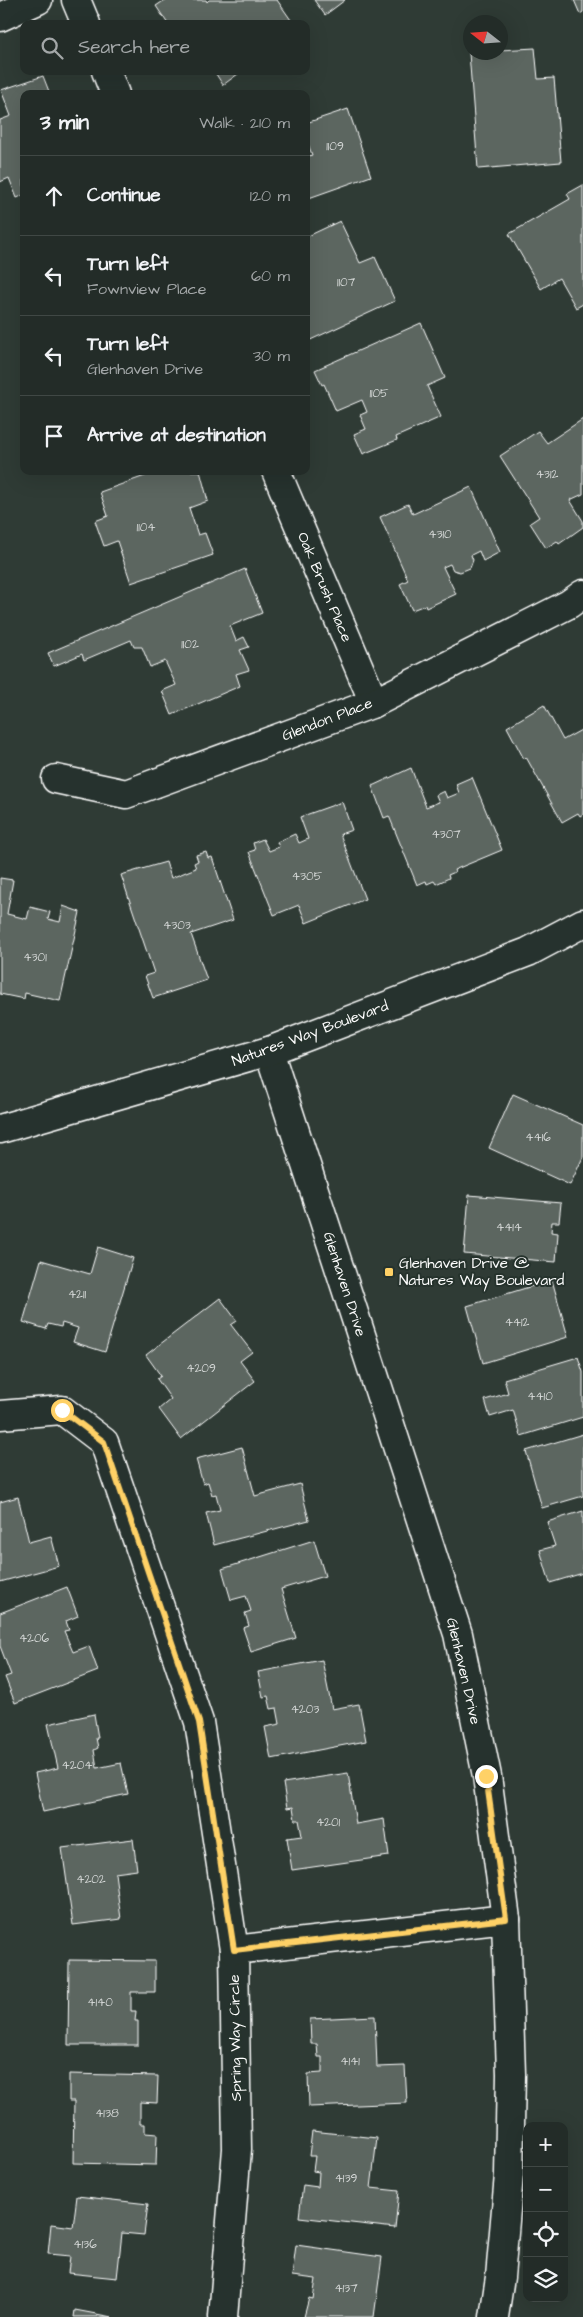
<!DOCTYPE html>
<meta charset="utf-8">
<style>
body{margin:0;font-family:"Architects Daughter",sans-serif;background:#2b3430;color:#f1f3f6}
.controls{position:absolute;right:15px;bottom:15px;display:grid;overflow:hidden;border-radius:10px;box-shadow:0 5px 20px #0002}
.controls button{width:45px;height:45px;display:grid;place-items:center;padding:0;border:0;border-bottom:1px solid #404845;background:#232c28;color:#f1f3f6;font:25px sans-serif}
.compass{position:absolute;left:463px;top:15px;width:45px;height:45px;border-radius:50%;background:#232c28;box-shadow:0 5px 20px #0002;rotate:287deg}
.stop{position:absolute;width:15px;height:15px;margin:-11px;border:4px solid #ffd166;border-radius:50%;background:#fff}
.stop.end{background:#ffd166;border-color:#fff;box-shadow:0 1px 5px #0008}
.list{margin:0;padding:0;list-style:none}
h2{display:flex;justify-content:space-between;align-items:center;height:65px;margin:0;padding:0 20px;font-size:21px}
h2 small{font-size:16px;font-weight:400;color:#a3a7a8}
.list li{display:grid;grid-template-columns:32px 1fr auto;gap:15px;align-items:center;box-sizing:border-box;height:80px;padding:0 20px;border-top:1px solid #404845}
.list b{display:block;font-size:19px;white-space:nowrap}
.list p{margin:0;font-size:16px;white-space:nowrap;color:#a3a7a8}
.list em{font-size:16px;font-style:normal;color:#a3a7a8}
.icon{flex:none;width:28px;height:28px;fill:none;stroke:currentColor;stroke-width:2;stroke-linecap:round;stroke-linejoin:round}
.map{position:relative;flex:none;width:583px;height:2317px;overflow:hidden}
.search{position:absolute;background:#232c28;box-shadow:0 5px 20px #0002;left:20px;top:20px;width:290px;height:55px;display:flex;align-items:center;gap:12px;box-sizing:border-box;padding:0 18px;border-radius:10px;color:#a3a7a8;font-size:19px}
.panel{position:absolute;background:#232c28;box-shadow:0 5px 20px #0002;left:20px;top:90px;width:290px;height:385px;border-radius:10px}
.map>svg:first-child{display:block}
.building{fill:#5b6661;stroke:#fff}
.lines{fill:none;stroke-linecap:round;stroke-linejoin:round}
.minor-casing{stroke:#fff;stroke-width:31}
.tertiary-casing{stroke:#fff;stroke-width:31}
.minor{stroke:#26332d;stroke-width:28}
.tertiary{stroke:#26332d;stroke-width:28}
.route{stroke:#ffd166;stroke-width:6}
.poi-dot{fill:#ffd166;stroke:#26332d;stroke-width:2}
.labels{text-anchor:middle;stroke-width:4;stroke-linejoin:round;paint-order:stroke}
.number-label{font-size:12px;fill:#d6d9d8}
.street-label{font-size:15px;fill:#fff;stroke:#26332d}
.poi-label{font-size:15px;fill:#fff;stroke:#26332d;text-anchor:start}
</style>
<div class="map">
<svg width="583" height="2317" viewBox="0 0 583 2317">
<rect width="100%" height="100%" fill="#2f3b35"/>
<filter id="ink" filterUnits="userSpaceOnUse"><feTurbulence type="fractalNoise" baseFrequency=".02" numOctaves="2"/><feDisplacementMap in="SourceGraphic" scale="10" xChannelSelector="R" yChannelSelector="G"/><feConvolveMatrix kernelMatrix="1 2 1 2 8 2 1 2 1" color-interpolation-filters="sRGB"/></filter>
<g filter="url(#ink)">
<g class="building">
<path d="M165,0H206L207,2L209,0H277L291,20L286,24H168L156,6Z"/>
<path d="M314,0H345L325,15Z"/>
<path d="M574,0H583V12L580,14Z"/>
<path d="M535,48L538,79L554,78L561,162L478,169L469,53L500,52V50Z"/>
<path d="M214,71H242L223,85Z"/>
<path d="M43,76L50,94H24V195L17,198L9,178L0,182V120L11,116L1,90Z"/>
<path d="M348,109L371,176L306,199V157L312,155L306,138V123Z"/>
<path d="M583,185V304L576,308L559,278L541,289L509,234L570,199L567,194Z"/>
<path d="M340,221L360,263L375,257L395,301L306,342V237Z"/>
<path d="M421,323L445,378L427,386L441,417L396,437L397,440L363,454L354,434L366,429L360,415L367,412L362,400L336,411L324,384L322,385L315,370Z"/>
<path d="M583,419V494L570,500L583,521V527L559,544L557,541L546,548L530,523L539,517L500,456L538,431L547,443Z"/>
<path d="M159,471H200L208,501L189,508L198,535L205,533L213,555L131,583L117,541L104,546L95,521L108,516L100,492Z"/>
<path d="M471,487L500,552L483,561L479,551L471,555L473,560L470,568L460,572L453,570L450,564L443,567L456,594L426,608L425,605L412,610L400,584L408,580L380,517L408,504L413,514Z"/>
<path d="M245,569L262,613L230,626L236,641L244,637L249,647L240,650L249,670L236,674L240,686L172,715L162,691L176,685L165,661L150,667L142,647H134L131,640L84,660L82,654L54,666L48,653Z"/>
<path d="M544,705L563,740L583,729V814L580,816L578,813L562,822L526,757L524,759L507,727Z"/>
<path d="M411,768L426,807L439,802L436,795L444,791L447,798L459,793L456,784L472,777L502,850L454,870L455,872L448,875L449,878L436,884L434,881L427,884L426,881L417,885L389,816L384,818L372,786Z"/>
<path d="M342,802L352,830L340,834L365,899L306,923L299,905L274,915L249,852L255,850L253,843L263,839L269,851L279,847L277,842L295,834L299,843L308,839L300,817Z"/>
<path d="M206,852L208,858L212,857L233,920L191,934L207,980L153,998L145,976L154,973L121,875L166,862L171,878L196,868L194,863L198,861L196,855Z"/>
<path d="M0,878L13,880L7,914L27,919L30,907L50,912L48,919L60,922L63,906L80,912L60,1001L25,993L24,999L0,994Z"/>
<path d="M513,1094L583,1125V1157L570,1185L489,1148Z"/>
<path d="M469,1195L561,1203L559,1222H552L551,1232L558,1233L556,1262L464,1254Z"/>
<path d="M98,1247L133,1258L105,1352L73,1342L78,1328L62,1323L61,1327L48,1324L46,1329L23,1322L41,1260L90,1274Z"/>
<path d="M552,1280L568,1337L483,1363L467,1306Z"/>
<path d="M220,1298L237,1321L231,1325L252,1352L240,1361L255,1381L181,1439L159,1409L171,1399L157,1379L161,1376L146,1355Z"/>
<path d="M578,1357L583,1372V1417L521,1436L513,1410L490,1417L485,1400L508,1393L504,1379Z"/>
<path d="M583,1434V1496L542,1508L526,1451Z"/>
<path d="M242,1447L255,1496L300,1484L309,1520L214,1545L206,1513L220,1510L216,1494L212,1495L208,1482L203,1484L196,1459Z"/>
<path d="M18,1497L29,1542L51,1536L59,1566L0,1582V1502Z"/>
<path d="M583,1511V1573L550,1583L540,1550L555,1546L547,1522Z"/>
<path d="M314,1540L325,1576L281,1589L296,1638L251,1652L243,1628L249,1626L245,1613L251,1611L246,1596L231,1600L222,1569Z"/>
<path d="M67,1587L78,1616L66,1621L69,1630L64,1631L73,1652L89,1646L98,1671L15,1703L5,1677L11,1675L0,1646V1613Z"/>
<path d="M322,1660L332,1709L359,1704L366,1741L271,1759L265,1727L280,1724L277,1708L271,1709L268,1696L263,1697L258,1672Z"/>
<path d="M94,1714L98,1738H96L98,1748L94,1750L97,1768L121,1763L128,1794L43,1812L35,1773L58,1768L48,1724Z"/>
<path d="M348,1773L356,1824L384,1819L389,1856L292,1870L287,1838L302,1836L299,1820H295L293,1807L287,1808L283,1783Z"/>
<path d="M133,1839L137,1870L115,1873L121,1919L73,1925L62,1848Z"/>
<path d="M69,1960L155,1961V1992H131V2011H136L135,2021H138V2045H68Z"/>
<path d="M375,2016L377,2067L405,2066L407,2103L309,2107L308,2074L322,2073V2057H318L317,2044H311L310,2019Z"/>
<path d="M69,2074L158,2076L157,2103L140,2102V2124H145V2133L157,2134L156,2165L73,2163L74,2101H69Z"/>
<path d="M312,2131L377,2138L371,2188L399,2191L395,2228L299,2217L303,2185L318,2187L319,2172L313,2171L315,2156H309Z"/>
<path d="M77,2196L148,2204L144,2235L122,2233L117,2278L68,2273L70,2256L48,2254L51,2224L73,2227Z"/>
<path d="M296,2245L382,2257L374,2317H304L309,2298L313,2299L316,2279L292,2276Z"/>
<path d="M75,2310L112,2317H74Z"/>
</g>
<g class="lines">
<g class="minor-casing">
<g id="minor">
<path d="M76,0L86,24"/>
<path d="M0,17L38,0"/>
<path d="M106,71L115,94"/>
<path d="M276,471L374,703"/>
<path d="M56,779L126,794L374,703L569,604L583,594"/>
<path d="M0,1415L62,1410L104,1442L199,1722L234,1950L237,2149L223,2317"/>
<path d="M234,1950L506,1919"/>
</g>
</g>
<g class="tertiary-casing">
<g id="tertiary">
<path d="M269,1051L458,1634L487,1776L506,1919L511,2074L509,2175L500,2277L494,2317"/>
<path d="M0,1129L269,1051L528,952L583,923"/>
</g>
</g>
<use href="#minor" class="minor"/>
<use href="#tertiary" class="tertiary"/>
</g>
</g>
<g class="lines" filter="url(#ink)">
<path class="route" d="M62,1410L104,1442L199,1722L234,1950L506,1919L486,1776"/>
</g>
<rect class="poi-dot" x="384" y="1267" width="10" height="10" rx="2.5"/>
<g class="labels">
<g class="number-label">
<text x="335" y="150">1109</text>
<text x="346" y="286">1107</text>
<text x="379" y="397">1105</text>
<text x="547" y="478">4312</text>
<text x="146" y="531">1104</text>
<text x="440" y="538">4310</text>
<text x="190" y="648">1102</text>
<text x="446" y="838">4307</text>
<text x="307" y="880">4305</text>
<text x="177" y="929">4303</text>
<text x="35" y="961">4301</text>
<text x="538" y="1141">4416</text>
<text x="509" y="1231">4414</text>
<text x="77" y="1298">4211</text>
<text x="517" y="1326">4412</text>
<text x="201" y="1372">4209</text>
<text x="540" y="1400">4410</text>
<text x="34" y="1642">4206</text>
<text x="305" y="1713">4203</text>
<text x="77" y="1769">4204</text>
<text x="328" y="1826">4201</text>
<text x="91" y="1883">4202</text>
<text x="100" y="2006">4140</text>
<text x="350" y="2065">4141</text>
<text x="107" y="2117">4138</text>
<text x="346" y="2182">4139</text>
<text x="85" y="2248">4136</text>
<text x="346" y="2292">4137</text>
</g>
<g class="street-label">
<text transform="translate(325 587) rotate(67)" y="5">Oak Brush Place</text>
<text transform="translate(327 719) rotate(-21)" y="5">Glendon Place</text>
<text transform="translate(310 1033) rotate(-20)" y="5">Natures Way Boulevard</text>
<text transform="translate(345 1284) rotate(72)" y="5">Glenhaven Drive</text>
<text transform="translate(464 1671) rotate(77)" y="5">Glenhaven Drive</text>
<text transform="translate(235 2038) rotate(-91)" y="5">Spring Way Circle</text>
</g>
<g class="poi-label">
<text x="399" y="1268">Glenhaven Drive @<tspan x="399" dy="17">Natures Way Boulevard</tspan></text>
</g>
</g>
</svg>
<div class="controls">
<button>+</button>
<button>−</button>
<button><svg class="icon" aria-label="locate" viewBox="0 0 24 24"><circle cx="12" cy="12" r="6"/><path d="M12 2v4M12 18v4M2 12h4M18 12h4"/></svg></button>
<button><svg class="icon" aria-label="layers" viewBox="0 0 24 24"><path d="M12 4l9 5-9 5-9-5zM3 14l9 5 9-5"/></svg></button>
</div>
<svg class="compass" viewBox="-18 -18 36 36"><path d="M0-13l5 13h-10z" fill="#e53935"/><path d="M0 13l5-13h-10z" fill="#a3a7a8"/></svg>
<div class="stop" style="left:62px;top:1410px"></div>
<div class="stop end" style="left:486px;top:1776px"></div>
<div class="search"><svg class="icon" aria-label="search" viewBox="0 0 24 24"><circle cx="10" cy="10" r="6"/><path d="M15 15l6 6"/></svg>Search here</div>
<section class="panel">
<h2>3 min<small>Walk · 210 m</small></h2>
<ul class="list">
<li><svg class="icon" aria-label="ahead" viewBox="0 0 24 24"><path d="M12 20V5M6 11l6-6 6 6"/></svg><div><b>Continue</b></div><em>120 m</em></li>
<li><svg class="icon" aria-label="left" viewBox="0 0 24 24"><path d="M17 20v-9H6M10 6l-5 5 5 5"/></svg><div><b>Turn left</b><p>Fownview Place</p></div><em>60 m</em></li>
<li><svg class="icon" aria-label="left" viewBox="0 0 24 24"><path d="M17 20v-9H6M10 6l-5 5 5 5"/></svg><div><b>Turn left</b><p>Glenhaven Drive</p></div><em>30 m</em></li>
<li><svg class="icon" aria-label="arrive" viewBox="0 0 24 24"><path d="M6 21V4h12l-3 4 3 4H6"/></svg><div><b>Arrive at destination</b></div></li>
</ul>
</section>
</div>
